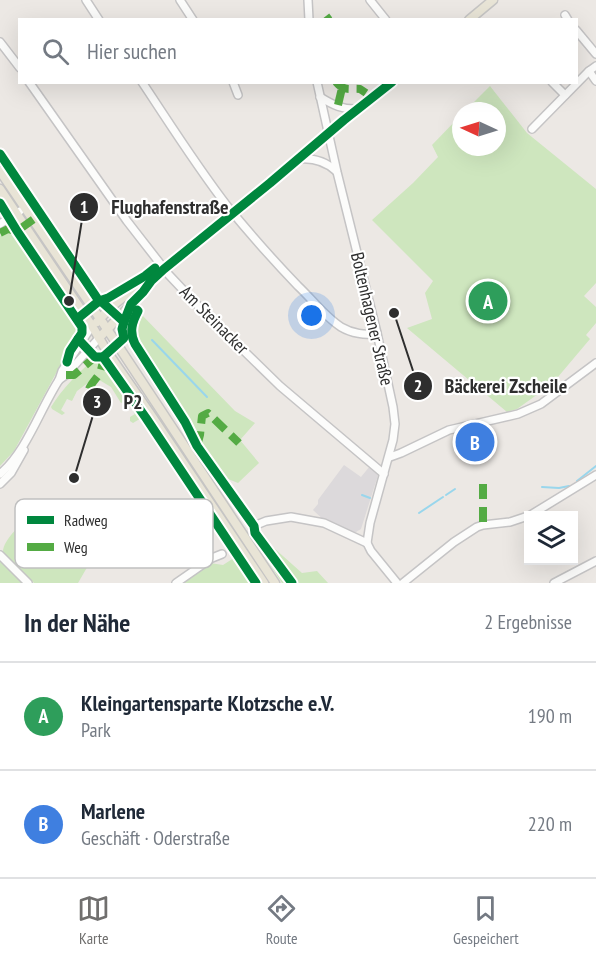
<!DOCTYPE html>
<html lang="de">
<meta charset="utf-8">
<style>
body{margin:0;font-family:"PT Sans Narrow",sans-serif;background:#f6f6f7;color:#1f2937}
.controls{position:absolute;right:18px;bottom:18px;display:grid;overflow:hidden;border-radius:0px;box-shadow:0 6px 24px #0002}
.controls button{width:54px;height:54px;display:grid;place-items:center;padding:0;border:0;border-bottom:2px solid #e0e1e3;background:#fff;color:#1f2937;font:30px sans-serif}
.compass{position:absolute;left:452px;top:102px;width:54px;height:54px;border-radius:50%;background:#fff;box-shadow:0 6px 24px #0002;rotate:274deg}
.you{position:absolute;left:312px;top:316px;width:21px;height:21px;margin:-15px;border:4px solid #fff;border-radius:50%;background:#1a73e8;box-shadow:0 0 0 9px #1a73e833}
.badge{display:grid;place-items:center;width:39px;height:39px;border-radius:50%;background:#706f6e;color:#fff;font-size:20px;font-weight:700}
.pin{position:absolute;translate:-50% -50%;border:3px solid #fff;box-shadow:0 2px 6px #0006}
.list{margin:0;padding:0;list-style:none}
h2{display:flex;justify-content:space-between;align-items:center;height:78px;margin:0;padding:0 24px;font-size:26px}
h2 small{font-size:20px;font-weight:400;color:#747a83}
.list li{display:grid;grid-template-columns:39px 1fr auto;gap:18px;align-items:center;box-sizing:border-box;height:108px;padding:0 24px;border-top:2px solid #e0e1e3}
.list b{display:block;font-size:22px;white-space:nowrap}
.list p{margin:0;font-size:20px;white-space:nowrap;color:#747a83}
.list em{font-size:20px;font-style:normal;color:#747a83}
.icon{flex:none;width:33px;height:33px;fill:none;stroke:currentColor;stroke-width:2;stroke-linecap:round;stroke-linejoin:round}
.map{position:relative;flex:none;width:596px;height:583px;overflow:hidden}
.search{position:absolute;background:#fff;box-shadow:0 6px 24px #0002;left:18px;right:18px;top:18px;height:66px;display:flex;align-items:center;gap:15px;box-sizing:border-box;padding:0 21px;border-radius:0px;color:#747a83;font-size:22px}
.sheet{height:294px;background:#fff}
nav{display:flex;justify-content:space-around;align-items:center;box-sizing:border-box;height:84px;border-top:2px solid #e0e1e3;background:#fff;font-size:16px;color:#747a83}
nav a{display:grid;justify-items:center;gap:3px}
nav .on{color:#706f6e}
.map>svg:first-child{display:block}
.industrial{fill:#dcd9db}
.green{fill:#cee6be}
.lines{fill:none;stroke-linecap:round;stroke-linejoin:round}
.stream{stroke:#99d6ec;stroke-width:2}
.minor-casing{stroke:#c5c4c5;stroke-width:10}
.major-casing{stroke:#c6c5c4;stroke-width:11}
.minor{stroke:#fcfcfb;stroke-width:7}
.major{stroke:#e8e4d6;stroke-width:8}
.quiet{stroke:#54ab44;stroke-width:8;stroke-dasharray:15 8;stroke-linecap:butt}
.cycleway-casing{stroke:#fff;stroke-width:13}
.cycleway{stroke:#00873e;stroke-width:9}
.labels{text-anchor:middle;stroke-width:4.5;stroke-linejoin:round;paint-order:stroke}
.street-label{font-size:18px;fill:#2e2e2e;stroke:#fff}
.key{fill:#fff;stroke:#c0c0c0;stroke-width:1.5}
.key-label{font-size:16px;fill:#2e2e2e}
.leader{fill:none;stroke:#2e2e2e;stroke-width:2}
.callout-dot{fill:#2e2e2e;stroke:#fff;stroke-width:2}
.mark-label{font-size:18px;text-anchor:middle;font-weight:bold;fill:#fff}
.callout-label{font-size:20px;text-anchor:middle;font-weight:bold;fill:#2e2e2e;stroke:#fff;stroke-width:4.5;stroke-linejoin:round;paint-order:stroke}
</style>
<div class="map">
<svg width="596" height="583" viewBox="0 0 596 583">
<rect width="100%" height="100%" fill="#ece8e4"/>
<path class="industrial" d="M344,465L361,477L370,466L379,472L361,529L356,532L351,533L327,523L313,510L318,504V500Z"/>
<g class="green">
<path d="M490,86L527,133L596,189V283L584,296L596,307V323L586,335L590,339L552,384L517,409L507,412L407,328L432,319L425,293L433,281L372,220L413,183L438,157L432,145L461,115V147H497V111H465Z"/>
<path d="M8,230L12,231L18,235L78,323L80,329L70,343L68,351L14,451L0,466V236Z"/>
<path d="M140,313L235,411L255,423L240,440L259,463L238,483L218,475L196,441L186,421L138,346C131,333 132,324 140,313Z"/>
<path d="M99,359L106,364L143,417L133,423L130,421V417L135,414L126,400L121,403L111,387L96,378L93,379L77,391L72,401L67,399L61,410L65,413L62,415L52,409L51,407C62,389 77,374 93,360Z"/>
<path d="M36,511L88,558L89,564L78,583H34L3,552C3,539 24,522 33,512Z"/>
<path d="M256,532L302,573L317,571L328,583H282L252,536Z"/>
<path d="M237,556L252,583H183L210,563L223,565Z"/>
<path d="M0,558L24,583H0Z"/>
</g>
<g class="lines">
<g class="stream">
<path d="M152,340L207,397"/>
<path d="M577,481L596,466"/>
<path d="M542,487L559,488L569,486"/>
<path d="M362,495L370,498"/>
<path d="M446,495L455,489"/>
<path d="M419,513L443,497"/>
</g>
<g class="minor-casing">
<g id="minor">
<path d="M86,0L99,20"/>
<path d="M180,0L193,20"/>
<path d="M308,0L309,20"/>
<path d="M370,0L386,20"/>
<path d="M565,15L568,20"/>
<path d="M576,30L596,54"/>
<path d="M0,42L20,68"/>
<path d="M589,71L596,81"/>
<path d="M29,82L127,221L169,275L203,311L280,386L384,474"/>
<path d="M142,82C170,124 197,167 228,207C250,234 274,261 298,286C312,299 325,317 341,327C351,333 366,336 377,333"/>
<path d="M233,82L238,95"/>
<path d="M317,82L337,172L377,333L393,407L395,424L393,440L370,523L367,543L371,551L397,583"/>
<path d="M552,82L565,95"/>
<path d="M320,97C333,105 343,110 358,109"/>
<path d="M532,129L589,71L596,66"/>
<path d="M300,159C314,158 325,161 336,171"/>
<path d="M0,224L20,211"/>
<path d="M59,380L66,375L99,338"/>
<path d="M390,457L401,453L449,430L518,414L541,404L596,363"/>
<path d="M0,474C27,451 40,409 59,380L62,371L92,326"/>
<path d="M0,484L11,473L24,450"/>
<path d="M529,516L596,475"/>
<path d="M254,526L266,521L291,517L324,523L367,543"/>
<path d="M0,555L28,583"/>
<path d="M176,583L212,558L222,554"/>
<path d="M403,583L454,542L477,527L483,525L510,522L528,516"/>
<path d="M554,583L596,561"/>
</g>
</g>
<g class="major-casing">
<g id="major">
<path d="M469,20L493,0"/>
<path d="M0,171L107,329L275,583"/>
<path d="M0,189L92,326L108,353L151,415L264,583"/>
<path d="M97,322C112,305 129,290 150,281"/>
<path d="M99,338L143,292L151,281L164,269L270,183L344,120L392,82"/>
</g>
</g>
<use href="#minor" class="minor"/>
<use href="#major" class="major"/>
<g class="quiet">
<path d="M326,16L329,20"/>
<path d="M336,82C344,92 350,88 360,89L366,93"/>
<path d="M338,105L342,88"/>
<path d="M0,233L8,229L17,231L41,214"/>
<path d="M66,375H74L95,357"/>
<path d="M89,389C91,384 94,381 98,376C102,371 102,363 104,357"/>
<path d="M197,446L200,435L202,416L208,413L239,443"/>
<path d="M483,484V525"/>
</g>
<g class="cycleway-casing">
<g id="cycleway">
<path d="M0,154L99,301L108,298L145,276L155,268"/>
<path d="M0,203L17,231L82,327V333L70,351L67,362"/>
<path d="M137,310L138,311C132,322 129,332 135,344L185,422L197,446L254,526L255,533L292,583"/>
<path d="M77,319L99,301L103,303L124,322L122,329L124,338L103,357"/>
<path d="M124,322L131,304L143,292L151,281L164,269L270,183L344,120L392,82"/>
<path d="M78,339L95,357H103L146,418L256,583"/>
</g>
</g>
<use href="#cycleway" class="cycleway"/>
</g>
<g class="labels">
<g class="street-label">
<text transform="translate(372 319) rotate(77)" y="6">Boltenhagener Straße</text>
<text transform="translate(214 320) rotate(45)" y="6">Am Steinacker</text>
</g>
</g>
<rect x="15" y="499" width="198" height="69" rx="9" class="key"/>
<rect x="27" y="516" width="27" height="8" fill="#00873e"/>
<rect x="27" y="543" width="27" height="8" fill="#54ab44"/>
<g class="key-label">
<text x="64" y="526">Radweg</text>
<text x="64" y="553">Weg</text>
</g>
<path class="leader" d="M69 301L84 207M394 313L418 386M74 478L97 402"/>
<g class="callout-dot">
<circle cx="69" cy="301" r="6"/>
<circle cx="394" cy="313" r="6"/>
<circle cx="74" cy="478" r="6"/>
<circle cx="84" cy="207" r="15"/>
<circle cx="418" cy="386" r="15"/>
<circle cx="97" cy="402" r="15"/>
</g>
<g class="mark-label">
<text x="84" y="213">1</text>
<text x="418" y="392">2</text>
<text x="97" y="408">3</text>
</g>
<g class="callout-label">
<text x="170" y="214">Flughafenstraße</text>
<text x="506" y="393">Bäckerei Zscheile</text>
<text x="133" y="409">P2</text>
</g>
</svg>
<div class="controls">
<button><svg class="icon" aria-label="layers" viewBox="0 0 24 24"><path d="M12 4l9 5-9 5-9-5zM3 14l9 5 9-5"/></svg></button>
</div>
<svg class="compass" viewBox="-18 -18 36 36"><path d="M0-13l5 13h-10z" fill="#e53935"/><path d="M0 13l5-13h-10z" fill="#747a83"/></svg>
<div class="you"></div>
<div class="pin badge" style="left:488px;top:301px;background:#2e9e5b">A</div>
<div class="pin badge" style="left:475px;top:442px;background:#3f7fe0">B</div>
<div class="search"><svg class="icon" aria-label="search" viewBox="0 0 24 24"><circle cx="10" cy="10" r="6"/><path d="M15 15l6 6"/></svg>Hier suchen</div>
</div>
<section class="sheet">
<h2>In der Nähe<small>2 Ergebnisse</small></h2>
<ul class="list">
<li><span class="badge" style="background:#2e9e5b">A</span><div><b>Kleingartensparte Klotzsche e.V.</b><p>Park</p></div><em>190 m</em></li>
<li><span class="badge" style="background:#3f7fe0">B</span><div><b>Marlene</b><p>Geschäft · Oderstraße</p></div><em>220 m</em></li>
</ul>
</section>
<nav>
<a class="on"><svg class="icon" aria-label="map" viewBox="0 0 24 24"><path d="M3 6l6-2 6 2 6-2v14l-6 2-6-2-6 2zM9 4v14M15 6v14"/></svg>Karte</a>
<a><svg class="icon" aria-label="directions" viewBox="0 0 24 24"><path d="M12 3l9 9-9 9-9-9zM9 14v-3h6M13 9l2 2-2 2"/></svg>Route</a>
<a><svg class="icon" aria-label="saved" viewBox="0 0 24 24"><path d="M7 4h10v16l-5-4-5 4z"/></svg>Gespeichert</a>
</nav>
